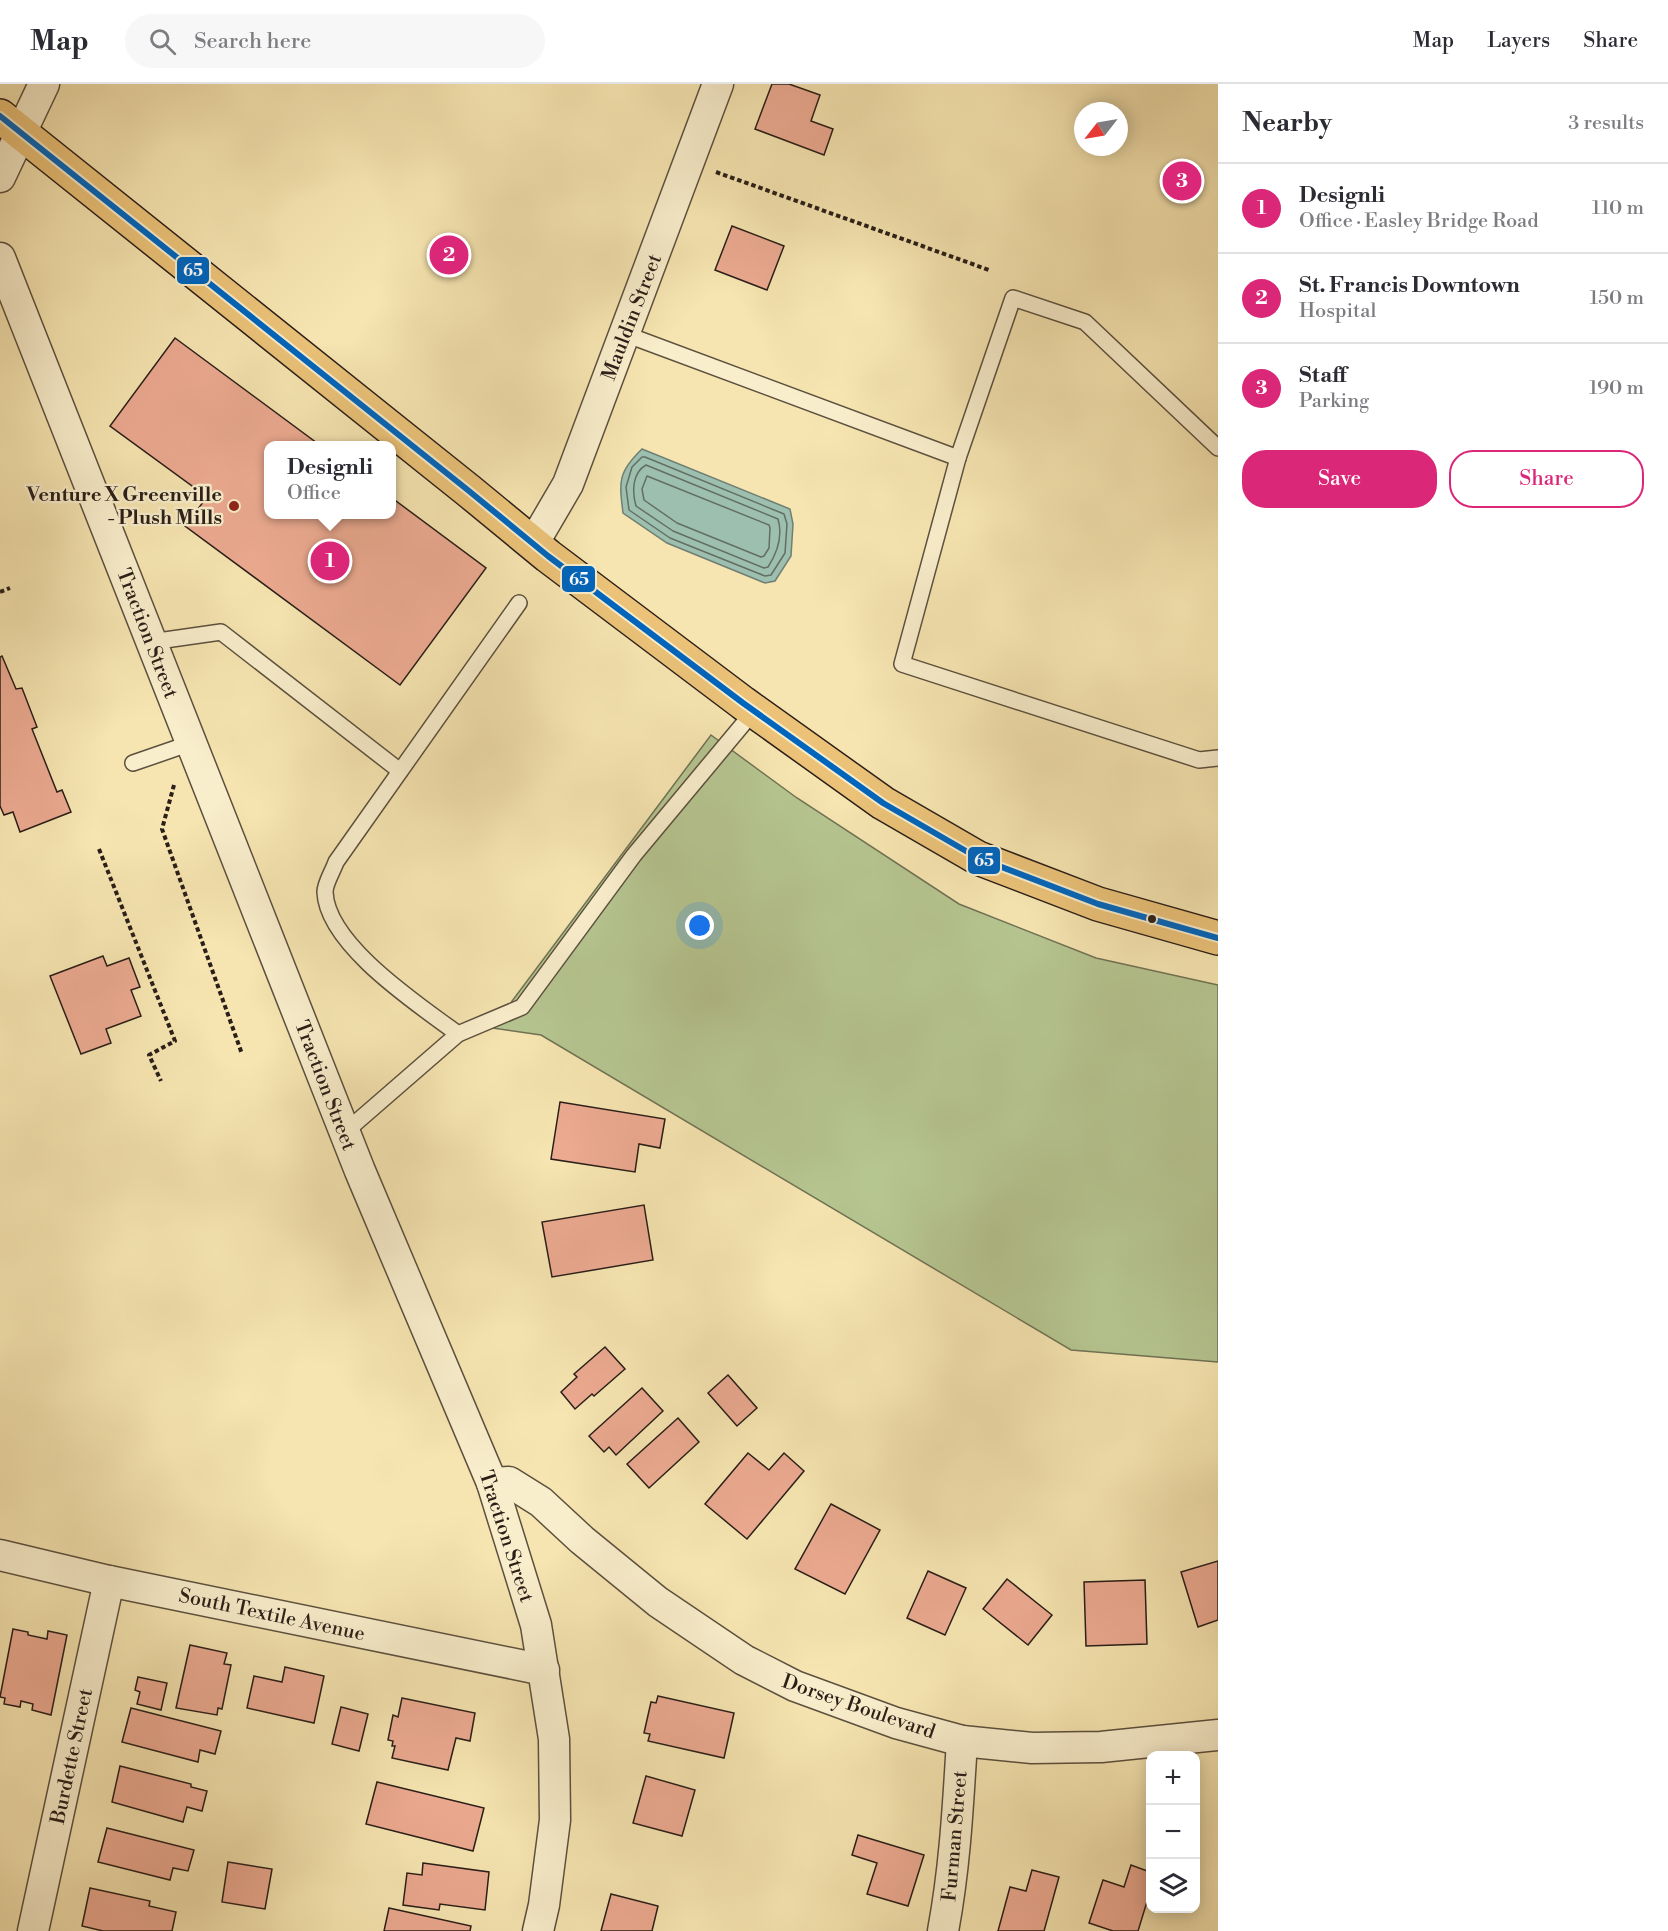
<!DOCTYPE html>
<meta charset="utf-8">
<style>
body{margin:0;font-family:"Libre Bodoni",serif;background:#f7f7f7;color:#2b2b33}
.controls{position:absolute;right:18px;bottom:18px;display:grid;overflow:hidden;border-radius:12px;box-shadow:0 3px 15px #0003}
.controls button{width:54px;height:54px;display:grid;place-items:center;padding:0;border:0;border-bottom:2px solid #e1e1e2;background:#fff;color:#2b2b33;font:30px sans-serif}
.compass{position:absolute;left:1074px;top:18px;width:54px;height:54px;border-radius:50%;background:#fff;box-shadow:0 3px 15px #0003;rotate:239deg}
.you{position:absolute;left:700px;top:842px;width:21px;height:21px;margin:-15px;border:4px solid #fff;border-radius:50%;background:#1a73e8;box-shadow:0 0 0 9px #1a73e833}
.badge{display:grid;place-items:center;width:39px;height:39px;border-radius:50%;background:#db2777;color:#fff;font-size:20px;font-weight:700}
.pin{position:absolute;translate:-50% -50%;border:3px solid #fff;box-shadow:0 2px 6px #0006}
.popup{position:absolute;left:264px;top:357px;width:132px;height:78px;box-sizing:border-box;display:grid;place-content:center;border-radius:12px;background:#fff;filter:drop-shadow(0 2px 4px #0005);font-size:20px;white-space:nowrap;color:#7c7c81}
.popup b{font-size:22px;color:#2b2b33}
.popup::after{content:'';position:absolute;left:50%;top:100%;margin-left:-12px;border:12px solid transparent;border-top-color:#fff}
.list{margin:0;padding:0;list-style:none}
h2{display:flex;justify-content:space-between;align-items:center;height:78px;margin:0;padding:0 24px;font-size:26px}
h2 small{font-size:20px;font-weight:400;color:#7c7c81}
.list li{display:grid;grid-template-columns:39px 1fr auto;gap:18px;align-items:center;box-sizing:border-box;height:90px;padding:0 24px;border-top:2px solid #e1e1e2}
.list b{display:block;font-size:22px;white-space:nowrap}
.list p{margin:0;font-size:20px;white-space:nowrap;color:#7c7c81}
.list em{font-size:20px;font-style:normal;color:#7c7c81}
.actions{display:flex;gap:12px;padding:18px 24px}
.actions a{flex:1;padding:14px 0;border:2px solid #db2777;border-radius:24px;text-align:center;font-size:21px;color:#db2777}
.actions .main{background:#db2777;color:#fff}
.icon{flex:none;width:33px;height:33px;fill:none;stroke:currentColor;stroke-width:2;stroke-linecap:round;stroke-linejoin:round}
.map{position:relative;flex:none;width:1218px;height:1847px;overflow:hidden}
header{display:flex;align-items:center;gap:36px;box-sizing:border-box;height:84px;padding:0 30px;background:#fff;border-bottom:2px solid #e1e1e2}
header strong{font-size:28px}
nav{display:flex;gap:33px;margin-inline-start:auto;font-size:21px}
.search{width:420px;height:54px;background:#f7f7f7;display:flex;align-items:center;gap:15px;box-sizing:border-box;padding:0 21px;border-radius:33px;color:#7c7c81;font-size:22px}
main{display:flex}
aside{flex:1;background:#fff}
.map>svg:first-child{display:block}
.green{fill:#b6c691;stroke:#707254;stroke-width:1.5}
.water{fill:#9dbfaf;stroke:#6f7f73;stroke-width:1.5}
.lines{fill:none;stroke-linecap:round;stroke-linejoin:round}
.shore{stroke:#636e64;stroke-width:1.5}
.building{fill:#ecaa91;stroke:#291e18;stroke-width:1.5}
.service-casing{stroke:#5c503e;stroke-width:18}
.minor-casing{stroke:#5c503e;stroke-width:33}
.trunk-casing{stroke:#291e18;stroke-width:36}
.path{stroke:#291e18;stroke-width:4;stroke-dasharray:4.5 3;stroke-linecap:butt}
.service{stroke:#f9eecc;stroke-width:15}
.minor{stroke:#f9eecc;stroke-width:30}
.trunk{stroke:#ebc278;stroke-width:33}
.bus-1-casing{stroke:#f9eecc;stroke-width:10}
.bus-1{stroke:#0065bd;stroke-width:6}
.poi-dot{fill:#8f2418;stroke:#f9eecc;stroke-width:2}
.bus-dot{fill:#291e18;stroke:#f9eecc;stroke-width:2}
.labels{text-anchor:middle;stroke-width:4.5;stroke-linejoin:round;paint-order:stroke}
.street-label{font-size:20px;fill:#291e18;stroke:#f9eecc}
.poi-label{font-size:20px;font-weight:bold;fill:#291e18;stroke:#f9eecc;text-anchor:end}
.line-badge{stroke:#f9eecc;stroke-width:2}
.badge-label{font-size:16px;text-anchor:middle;font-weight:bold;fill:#fff}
</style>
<header>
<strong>Map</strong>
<div class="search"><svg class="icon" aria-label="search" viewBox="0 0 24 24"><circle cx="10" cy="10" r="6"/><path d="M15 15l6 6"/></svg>Search here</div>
<nav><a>Map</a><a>Layers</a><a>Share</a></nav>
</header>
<main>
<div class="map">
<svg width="1218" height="1847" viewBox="0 0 1218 1847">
<rect width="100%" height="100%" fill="#f6e5b1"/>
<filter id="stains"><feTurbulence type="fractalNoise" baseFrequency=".00333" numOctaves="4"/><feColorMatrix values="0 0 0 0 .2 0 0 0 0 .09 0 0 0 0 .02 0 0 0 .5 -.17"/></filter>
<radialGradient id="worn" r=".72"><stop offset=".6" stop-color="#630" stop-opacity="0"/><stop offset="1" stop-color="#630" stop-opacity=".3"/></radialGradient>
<path class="green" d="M711,651L797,714L959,820L1096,874L1218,901V1278L1071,1266L541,951L492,944Z"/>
<path class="water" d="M642,365L790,425L793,440L791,472L775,497L765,499L667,459L623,429C619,397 618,388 642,365Z"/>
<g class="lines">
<g class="shore">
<path d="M642,373H645L784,430L787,440L785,469L771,491L765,492L670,454L629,426L626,403L632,383Z"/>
<path d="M646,381L778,435C783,452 777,469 768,483L764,484L673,447L636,422C632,408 632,389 646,381Z"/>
<path d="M647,392L769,441L770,444L769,464L764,472L761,473L677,439L644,416L642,405Z"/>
</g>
</g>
<g class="building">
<path d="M772,0H789L820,11L811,37L833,45L824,71L755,45Z"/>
<path d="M732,142L784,162L767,206L715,186Z"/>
<path d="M175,254L321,362H268V430H392V414L486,484L400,601L185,442L207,413L110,342Z"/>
<path d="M2,572L16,605L22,604L37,643L32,645L57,708L62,706L71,728L20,748L13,728L4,731L0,722V573Z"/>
<path d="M103,872L107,882L129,874L140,903L131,906L141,932L106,945L111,959L81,970L50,892Z"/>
<path d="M560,1018L665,1035L660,1064L639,1060L635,1088L551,1075Z"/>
<path d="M644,1121L653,1176L552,1193L542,1138Z"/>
<path d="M605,1263L625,1285L594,1312L592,1310L575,1325L561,1308L577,1293L574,1290Z"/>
<path d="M728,1291L757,1324L737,1342L708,1309Z"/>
<path d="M642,1304L663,1327L616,1371L609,1363L604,1368L589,1352Z"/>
<path d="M678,1334L699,1358L649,1404L627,1380Z"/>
<path d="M748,1369L769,1386L784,1369L804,1387L747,1455L705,1420Z"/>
<path d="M831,1420L880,1446L845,1510L795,1485Z"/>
<path d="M1218,1477V1536L1198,1543L1181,1488Z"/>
<path d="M928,1487L966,1504L945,1551L907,1534Z"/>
<path d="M1007,1495L1052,1531L1028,1561L983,1525Z"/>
<path d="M1145,1496L1147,1560L1086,1562L1084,1498Z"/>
<path d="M13,1545L28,1548V1551L47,1555L48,1547L67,1551L51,1631L32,1626L33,1620L21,1617L20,1623L4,1620L5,1614L0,1613Z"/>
<path d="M190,1561L227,1569L224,1580L231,1581L222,1625L218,1624L217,1631L176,1624Z"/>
<path d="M285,1583L324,1592L314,1639L247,1624L254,1592L282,1598Z"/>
<path d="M138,1593L167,1599L161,1626L137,1620L140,1608L135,1606Z"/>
<path d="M658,1612L734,1629L724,1674L648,1657L650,1650L644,1649L651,1618L656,1619Z"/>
<path d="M402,1614L475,1629L470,1657L456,1654L448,1686L392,1674L395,1662H392L393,1657L388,1656L393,1631L398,1633Z"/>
<path d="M341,1623L368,1630L359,1667L332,1660Z"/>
<path d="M131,1624L221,1647L215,1670L200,1666L198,1678L122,1658Z"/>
<path d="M120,1682L191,1700V1703L207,1707L202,1727L187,1723L183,1738L112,1718Z"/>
<path d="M646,1692L695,1706L682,1752L633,1739Z"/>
<path d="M377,1698L484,1724L473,1767L366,1740Z"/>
<path d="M107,1744L194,1766L188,1787L173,1784L170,1796L98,1778Z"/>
<path d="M858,1751L924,1771L908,1822L867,1810L877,1779L852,1771Z"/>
<path d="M228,1778L272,1785L265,1825L222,1818Z"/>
<path d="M423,1779L489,1788L485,1826L440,1820L439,1826L403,1821L407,1789L422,1791Z"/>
<path d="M1131,1781L1150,1788V1808L1138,1847H1113L1089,1839L1103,1796L1124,1803Z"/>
<path d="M1032,1786L1059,1793L1044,1847H998L1010,1803L1026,1807Z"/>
<path d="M90,1804L150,1817L149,1822L176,1828L172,1847H103L82,1842Z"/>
<path d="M611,1810L658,1822L652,1847H601Z"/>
<path d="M389,1824L471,1842L470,1847H384Z"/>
</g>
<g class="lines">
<g class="service-casing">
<g id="service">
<path d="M625,250L958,374"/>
<path d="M1218,364L1085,238L1013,214L958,374L902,580L1199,676L1218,674"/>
<path d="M151,558L221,548L400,687"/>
<path d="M133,679L191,659"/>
<path d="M458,950C419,921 327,861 325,808C325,799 333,787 336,778L519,519"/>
<path d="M344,1049L458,950L522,923L634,771L754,627"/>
</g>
</g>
<g class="minor-casing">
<g id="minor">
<path d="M0,93L44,0"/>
<path d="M0,174L360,1087L492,1399L536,1541L554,1655L555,1736L544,1821L538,1847"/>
<path d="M533,460L568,400L718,0"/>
<path d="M492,1399L509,1398L541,1418L582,1456L658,1518L744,1576L795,1602L896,1639L962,1657L1032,1664L1101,1663L1218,1651"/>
<path d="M0,1471L109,1497L544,1586"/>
<path d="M33,1847L109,1497"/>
<path d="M943,1847C955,1783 958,1721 962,1657"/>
</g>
</g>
<g class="trunk-casing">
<path id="trunk" d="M0,32L469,407L548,472L743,619L883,719L978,774L1098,820L1218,854"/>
</g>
<g class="path">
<path d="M716,88L989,186"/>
<path d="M0,508L10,504"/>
<path d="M174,701L162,745L242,970"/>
<path d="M99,765L175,957L149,971L161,997"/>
</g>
<use href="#service" class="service"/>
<use href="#minor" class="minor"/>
<use href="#trunk" class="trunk"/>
<g class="bus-1-casing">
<path id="bus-1" d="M0,32L469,407L548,472L743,619L883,719L978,774L1098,820L1218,854"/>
</g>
<use href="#bus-1" class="bus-1"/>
</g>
<circle class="poi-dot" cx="234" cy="422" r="6"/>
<circle class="bus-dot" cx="1152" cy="835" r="5"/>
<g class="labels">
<g class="street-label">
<text transform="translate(631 233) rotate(-69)" y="7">Mauldin Street</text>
<text transform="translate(148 549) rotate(69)" y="7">Traction Street</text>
<text transform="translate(326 1001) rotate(69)" y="7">Traction Street</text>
<text transform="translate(507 1452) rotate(72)" y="7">Traction Street</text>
<text transform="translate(272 1530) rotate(12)" y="7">South Textile Avenue</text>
<text transform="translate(859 1622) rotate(19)" y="7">Dorsey Boulevard</text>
<text transform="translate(71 1672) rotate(-78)" y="7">Burdette Street</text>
<text transform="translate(954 1752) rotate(-85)" y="7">Furman Street</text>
</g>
<g class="poi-label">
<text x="222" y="417">Venture X Greenville<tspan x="222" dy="23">- Plush Mills</tspan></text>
</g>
</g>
<g class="line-badge">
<rect x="176" y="172" width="34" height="29" rx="6" fill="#0065bd"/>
<rect x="561" y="481" width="35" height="28" rx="6" fill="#0065bd"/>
<rect x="967" y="762" width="34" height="29" rx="6" fill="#0065bd"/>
</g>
<g class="badge-label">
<text x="193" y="192">65</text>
<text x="579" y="501">65</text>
<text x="984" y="782">65</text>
</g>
<rect width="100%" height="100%" filter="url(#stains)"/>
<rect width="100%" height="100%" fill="url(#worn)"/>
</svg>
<div class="controls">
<button>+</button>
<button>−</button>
<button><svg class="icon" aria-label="layers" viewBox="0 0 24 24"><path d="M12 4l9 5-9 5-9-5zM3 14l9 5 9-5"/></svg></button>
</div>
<svg class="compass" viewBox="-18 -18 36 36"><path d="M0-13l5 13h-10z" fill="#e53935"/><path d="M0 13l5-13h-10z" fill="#7c7c81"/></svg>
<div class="you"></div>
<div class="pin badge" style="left:330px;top:477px">1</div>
<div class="popup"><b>Designli</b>Office</div>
<div class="pin badge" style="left:449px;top:171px">2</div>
<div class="pin badge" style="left:1182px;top:97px">3</div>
</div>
<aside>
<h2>Nearby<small>3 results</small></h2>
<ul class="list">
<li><span class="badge">1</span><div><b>Designli</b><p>Office · Easley Bridge Road</p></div><em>110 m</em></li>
<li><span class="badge">2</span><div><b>St. Francis Downtown</b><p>Hospital</p></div><em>150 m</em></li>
<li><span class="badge">3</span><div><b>Staff</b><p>Parking</p></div><em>190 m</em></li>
</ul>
<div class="actions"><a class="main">Save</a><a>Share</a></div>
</aside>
</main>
